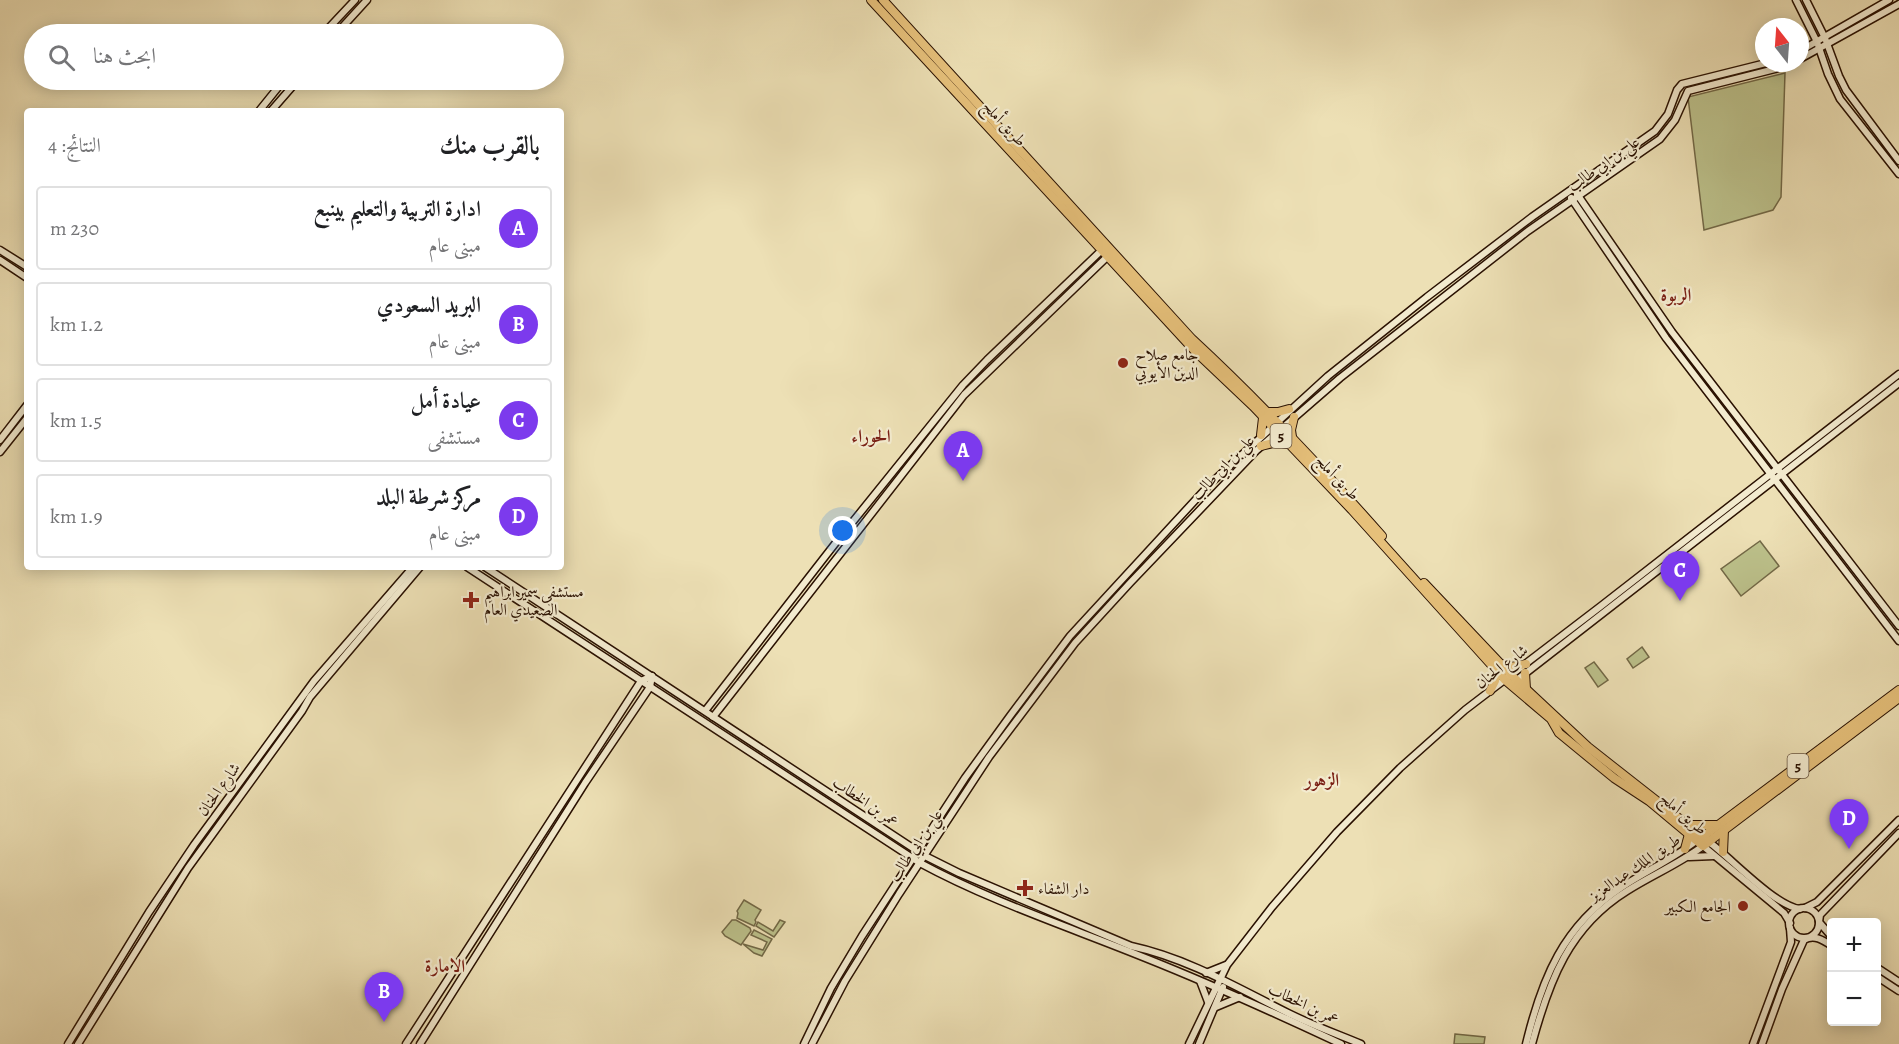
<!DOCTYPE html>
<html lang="ar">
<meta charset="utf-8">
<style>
body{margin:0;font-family:Alegreya,Amiri,serif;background:#f6f6f6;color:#202124;direction:rtl}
.controls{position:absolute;right:18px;bottom:18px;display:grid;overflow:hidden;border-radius:6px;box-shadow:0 3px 15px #0003}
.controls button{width:54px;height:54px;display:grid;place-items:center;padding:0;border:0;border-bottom:2px solid #e0e0e0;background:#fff;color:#202124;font:30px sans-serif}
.compass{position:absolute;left:1755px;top:18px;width:54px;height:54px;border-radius:50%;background:#fff;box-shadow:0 3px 15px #0003;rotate:343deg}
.you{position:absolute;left:843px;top:531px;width:21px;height:21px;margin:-15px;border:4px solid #fff;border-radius:50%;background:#1a73e8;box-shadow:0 0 0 9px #1a73e833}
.badge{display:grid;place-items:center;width:39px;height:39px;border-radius:50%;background:#7c3aed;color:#fff;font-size:20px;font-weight:700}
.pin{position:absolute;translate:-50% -50px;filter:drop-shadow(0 2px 3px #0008)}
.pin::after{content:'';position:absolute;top:32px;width:21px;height:18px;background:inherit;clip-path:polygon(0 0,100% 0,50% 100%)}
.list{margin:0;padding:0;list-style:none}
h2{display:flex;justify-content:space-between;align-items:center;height:78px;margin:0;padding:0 24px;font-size:26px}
h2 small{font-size:20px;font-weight:400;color:#757577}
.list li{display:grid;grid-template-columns:39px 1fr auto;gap:18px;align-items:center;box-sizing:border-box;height:84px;margin:0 12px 12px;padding:0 12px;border:2px solid #e0e0e0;border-radius:6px}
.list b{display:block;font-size:22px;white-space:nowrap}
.list p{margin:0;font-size:20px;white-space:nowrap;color:#757577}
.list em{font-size:20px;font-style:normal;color:#757577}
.icon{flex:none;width:33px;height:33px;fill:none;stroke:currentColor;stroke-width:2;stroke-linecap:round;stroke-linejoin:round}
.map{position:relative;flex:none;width:1899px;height:1044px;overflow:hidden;direction:ltr}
.search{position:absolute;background:#fff;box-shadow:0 3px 15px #0003;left:24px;top:24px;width:540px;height:66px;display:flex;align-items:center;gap:15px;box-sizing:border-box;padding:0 21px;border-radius:33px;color:#757577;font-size:22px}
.panel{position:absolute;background:#fff;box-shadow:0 3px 15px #0003;left:24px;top:108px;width:540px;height:462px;border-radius:6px;direction:rtl}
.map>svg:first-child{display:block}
.green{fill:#bcc18b;stroke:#726846;stroke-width:1.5}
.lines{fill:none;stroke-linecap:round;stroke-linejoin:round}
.secondary-casing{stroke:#291000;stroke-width:9}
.highway-casing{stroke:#291000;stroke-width:10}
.secondary{stroke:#f3ebcf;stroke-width:6}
.highway{stroke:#e6c07a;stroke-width:8}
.poi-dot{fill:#8f2418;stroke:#f3ebcf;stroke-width:2}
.labels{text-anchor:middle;stroke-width:4.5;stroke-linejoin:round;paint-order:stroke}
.shield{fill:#f3ebcf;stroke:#66523e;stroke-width:1.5}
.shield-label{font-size:15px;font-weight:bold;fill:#291000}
.street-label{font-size:16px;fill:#291000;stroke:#f3ebcf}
.poi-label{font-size:16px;fill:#291000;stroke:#f3ebcf;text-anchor:start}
.neighbourhood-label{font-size:18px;font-weight:bold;fill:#7a1f14;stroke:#f3ebcf}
</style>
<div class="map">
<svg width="1899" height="1044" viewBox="0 0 1899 1044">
<rect width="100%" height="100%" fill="#ede0b5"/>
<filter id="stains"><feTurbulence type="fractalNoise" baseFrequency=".00333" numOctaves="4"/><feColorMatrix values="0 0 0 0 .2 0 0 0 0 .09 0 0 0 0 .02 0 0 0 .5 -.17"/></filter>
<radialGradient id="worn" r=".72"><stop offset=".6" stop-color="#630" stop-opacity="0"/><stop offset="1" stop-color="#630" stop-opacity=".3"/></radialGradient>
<g class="green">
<path d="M1785,73L1781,197L1773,210L1704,230L1688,97Z"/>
<path d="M1760,541L1779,566L1741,596L1721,569Z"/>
<path d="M1642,647L1649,657L1633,668L1627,659Z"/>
<path d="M1594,662L1608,680L1598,687L1585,668Z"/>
<path d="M744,900L761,910L755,920L756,922L754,926L737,918L738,913L737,911Z"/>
<path d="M732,920H736L750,928L751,931L741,945L725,936L722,932Z"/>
<path d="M780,920L785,922L774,937L756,926L758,922L773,931Z"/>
<path d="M754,930L772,939L762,956L754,953L743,944L763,950L767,942L751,935Z"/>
<path d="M1455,1034L1485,1037L1484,1044H1454Z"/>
</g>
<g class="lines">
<g class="secondary-casing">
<g id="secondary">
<path d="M1796,0L1817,42L1828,74L1840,99L1899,174"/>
<path d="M1806,0L1825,38L1839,76L1846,90L1899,161"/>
<path d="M323,34L355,0"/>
<path d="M336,34L367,0"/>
<path d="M1800,51L1889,0"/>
<path d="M1800,59L1899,4"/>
<path d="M259,111L284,80"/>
<path d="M271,111L298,80"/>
<path d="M1577,194L1672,332L1899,626"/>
<path d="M1571,198L1666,338L1899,641"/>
<path d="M0,250L27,267"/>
<path d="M0,260L27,278"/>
<path d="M0,440L27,405"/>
<path d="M0,452L27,418"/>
<path d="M467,567L920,863C992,902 1072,928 1148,959C1213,985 1277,1014 1341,1044"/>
<path d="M485,567L925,856L959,873L1131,946C1187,958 1238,988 1288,1013C1312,1025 1337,1034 1361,1044"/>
<path d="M1513,683L1899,383"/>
<path d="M705,711L834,545L963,385L987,360L1105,247"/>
<path d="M713,717L964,395L1110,254"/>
<path d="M1709,842C1731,858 1775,906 1800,909"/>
<path d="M1689,857L1714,856"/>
<path d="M1805,908L1817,902L1899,820"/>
<circle cx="1804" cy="923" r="15"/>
<path d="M1832,937L1819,922L1820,915L1899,833"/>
<path d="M1876,967L1899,982"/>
<path d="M1206,973L1226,965"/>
<path d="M1876,976L1899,991"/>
<path d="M1200,981L1208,1002"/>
<path d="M1216,1007L1240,997"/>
<path d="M68,1044L149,912L194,845L314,681L413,567"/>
<path d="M78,1044L188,868L302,711L310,697L420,567"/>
<path d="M406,1044L641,681L652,676"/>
<path d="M420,1044L585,783L650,687L652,676"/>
<path d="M804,1044L831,988L862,936L965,778L1010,716L1070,636L1211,483L1328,376L1427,297L1532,217L1655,131L1668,114L1677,90L1682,84L1766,63"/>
<path d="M812,1044L845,981L899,894L989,757L1075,643L1130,583L1257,450L1340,378L1528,231L1660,139L1675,120L1688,91L1775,69L1791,63"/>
<path d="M1189,1044L1227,965L1272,907L1337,832L1400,768L1465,710L1601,606L1899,374"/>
<path d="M1199,1044L1223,987"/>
<path d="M1526,1044C1542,978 1563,926 1622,887C1646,871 1673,859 1696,841"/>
<path d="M1532,1044C1549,981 1569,927 1627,891C1652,875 1679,864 1703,846L1784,913L1790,923"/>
<path d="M1753,1044L1791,942L1790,928"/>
<path d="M1762,1044L1782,989L1804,940C1814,934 1823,940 1832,946"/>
</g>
</g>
<g class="highway-casing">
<g id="highway">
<path d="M871,0L1194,350L1253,406L1352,510L1505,680L1551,719L1559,733L1614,778L1649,801L1703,846L1899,698"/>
<path d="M883,0L1192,339C1259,401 1322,468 1382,536"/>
<path d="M1268,412H1278L1289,409"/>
<path d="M1261,435L1263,418"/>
<path d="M1292,437L1291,430L1294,417"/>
<path d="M1261,446L1277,442L1288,444"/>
<path d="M1424,583L1511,675L1588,747L1709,842"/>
<path d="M1501,664L1511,667L1526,664"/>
<path d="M1525,673L1526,689"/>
<path d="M1490,691L1495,681L1496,670"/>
<path d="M1689,825H1716"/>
<path d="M1701,838L1899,690"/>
<path d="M1685,849L1689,834"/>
<path d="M1723,852L1724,830"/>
</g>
</g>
<use href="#secondary" class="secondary"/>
<use href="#highway" class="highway"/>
</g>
<g class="poi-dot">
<circle cx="1123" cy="363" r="6"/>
<path d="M468 591h6v6h6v6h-6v6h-6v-6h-6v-6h6z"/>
<path d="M1022 879h6v6h6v6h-6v6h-6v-6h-6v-6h6z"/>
<circle cx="1743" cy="906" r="6"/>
</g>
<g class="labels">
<g class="shield">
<rect x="1270.5" y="424" width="21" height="24" rx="4.5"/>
<rect x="1787.5" y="754" width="21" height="24" rx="4.5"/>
</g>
<g class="shield-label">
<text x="1281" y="441">5</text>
<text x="1798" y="771">5</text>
</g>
<g class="street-label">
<text transform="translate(1005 123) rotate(47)" y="6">طريق أملج</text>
<text transform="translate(1603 163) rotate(-35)" y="6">علي بن ابي طالب</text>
<text transform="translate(1222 467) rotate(-46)" y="6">علي بن ابي طالب</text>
<text transform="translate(1338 477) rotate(46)" y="6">طريق أملج</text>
<text transform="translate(1501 666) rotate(-37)" y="6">شارع الحنان</text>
<text transform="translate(218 789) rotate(-54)" y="6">شارع الحنان</text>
<text transform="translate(866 801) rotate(34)" y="6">عمر بن الخطاب</text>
<text transform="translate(1684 813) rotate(40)" y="6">طريق أملج</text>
<text transform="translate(915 845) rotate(-56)" y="6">علي بن ابي طالب</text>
<text transform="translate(1634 867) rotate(-34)" y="6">طريق الملك عبدالعزيز</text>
<text transform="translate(1304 1003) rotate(25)" y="6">عمر بن الخطاب</text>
</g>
<g class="poi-label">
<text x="1135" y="360">جامع صلاح<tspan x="1135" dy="18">الدين الأيوبي</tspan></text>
<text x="484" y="597">مستشفى سمير ابراهيم<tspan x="484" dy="18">الصعيدي العام</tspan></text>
<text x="1038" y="894">دار الشفاء</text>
<text x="1731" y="912" text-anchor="end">الجامع الكبير</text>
</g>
<g class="neighbourhood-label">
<text x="1676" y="301">الربوة</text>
<text x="871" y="442">الحوراء</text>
<text x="1322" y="786">الزهور</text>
<text x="445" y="972">الامارة</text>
</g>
</g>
<rect width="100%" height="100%" filter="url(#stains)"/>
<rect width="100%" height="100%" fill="url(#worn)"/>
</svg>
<div class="controls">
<button>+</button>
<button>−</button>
</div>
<svg class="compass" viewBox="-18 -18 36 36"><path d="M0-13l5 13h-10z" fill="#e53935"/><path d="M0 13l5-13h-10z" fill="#757577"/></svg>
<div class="you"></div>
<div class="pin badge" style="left:963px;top:481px">A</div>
<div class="pin badge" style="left:384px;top:1022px">B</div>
<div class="pin badge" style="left:1680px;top:601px">C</div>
<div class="pin badge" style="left:1849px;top:849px">D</div>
<div class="search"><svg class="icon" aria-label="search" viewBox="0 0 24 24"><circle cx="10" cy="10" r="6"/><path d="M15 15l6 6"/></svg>ابحث هنا</div>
<section class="panel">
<h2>بالقرب منك<small>النتائج: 4</small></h2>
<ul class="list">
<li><span class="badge">A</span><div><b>ادارة التربية والتعليم بينبع</b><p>مبنى عام</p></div><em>230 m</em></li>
<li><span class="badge">B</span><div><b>البريد السعودي</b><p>مبنى عام</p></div><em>1.2 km</em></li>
<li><span class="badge">C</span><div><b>عيادة أمل</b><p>مستشفى</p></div><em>1.5 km</em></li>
<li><span class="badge">D</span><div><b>مركز شرطة البلد</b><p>مبنى عام</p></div><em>1.9 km</em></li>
</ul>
</section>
</div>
